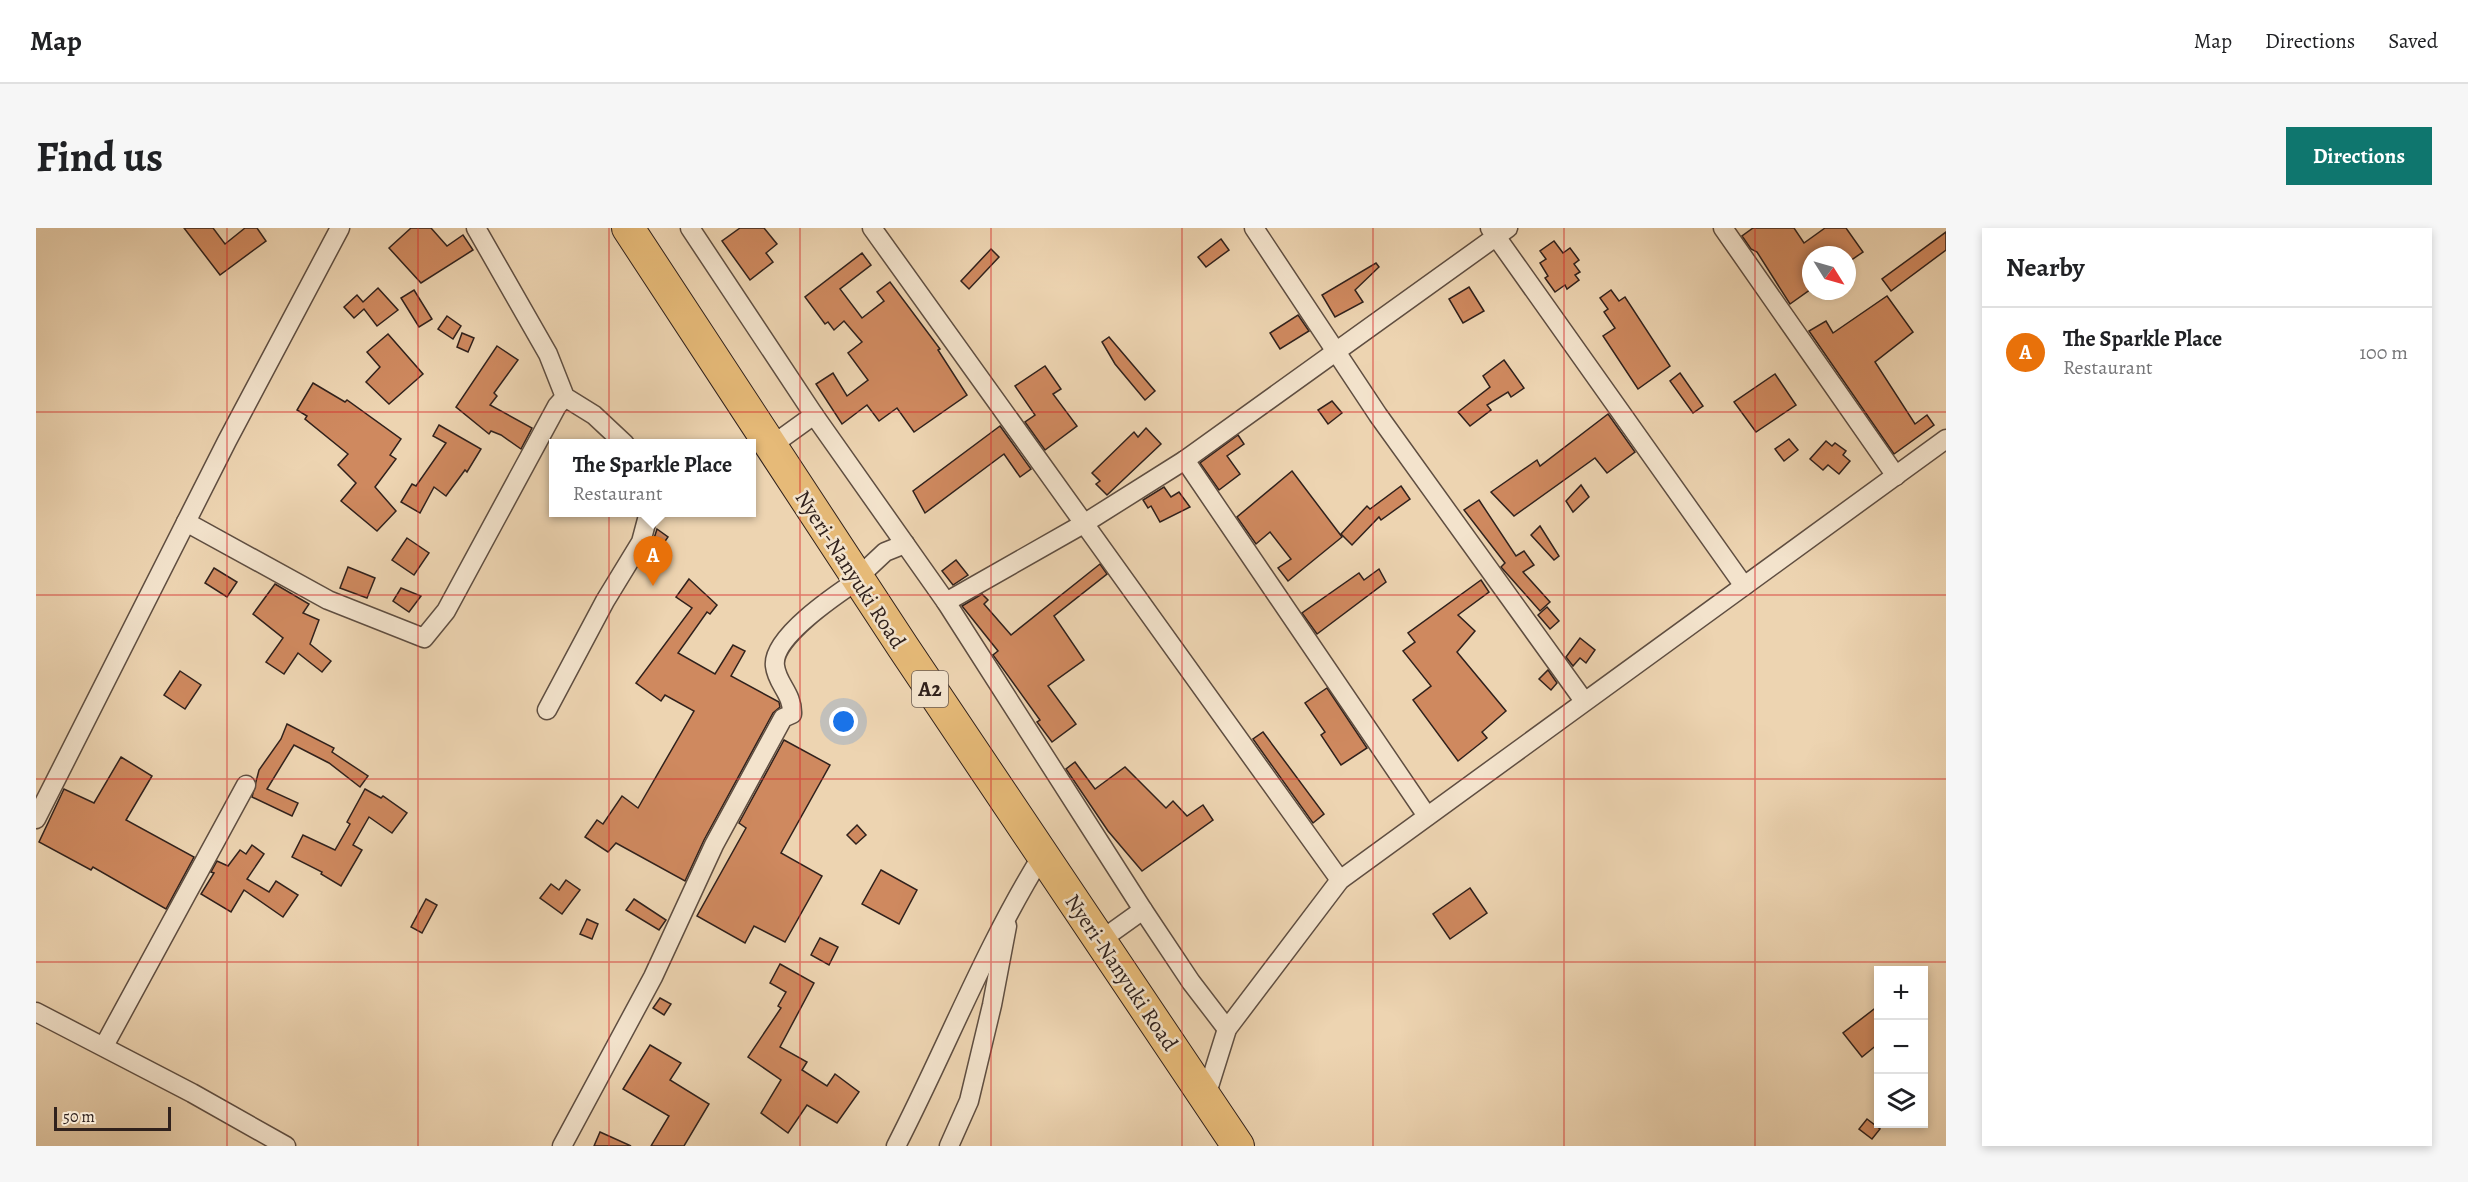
<!DOCTYPE html>
<meta charset="utf-8">
<style>
body{margin:0;font-family:Alegreya,serif;background:#f6f6f6;color:#202124}
.controls{position:absolute;right:18px;bottom:18px;display:grid;overflow:hidden;border-radius:0px;box-shadow:0 3px 9px #0003}
.controls button{width:54px;height:54px;display:grid;place-items:center;padding:0;border:0;border-bottom:2px solid #e0e0e0;background:#fff;color:#202124;font:30px sans-serif}
.compass{position:absolute;left:1766px;top:18px;width:54px;height:54px;border-radius:50%;background:#fff;box-shadow:0 3px 9px #0003;rotate:127deg}
.scale{position:absolute;left:18px;bottom:15px;width:117px;box-sizing:border-box;padding-left:6px;border:3px solid #30211c;border-top:0;font-size:16px;line-height:21px;white-space:nowrap;color:#30211c;-webkit-text-stroke:4px #f3e3cc;paint-order:stroke}
.you{position:absolute;left:808px;top:494px;width:21px;height:21px;margin:-15px;border:4px solid #fff;border-radius:50%;background:#1a73e8;box-shadow:0 0 0 9px #1a73e833}
.badge{display:grid;place-items:center;width:39px;height:39px;border-radius:50%;background:#0f766e;color:#fff;font-size:20px;font-weight:700}
.pin{position:absolute;translate:-50% -50px;filter:drop-shadow(0 2px 3px #0008)}
.pin::after{content:'';position:absolute;top:32px;width:21px;height:18px;background:inherit;clip-path:polygon(0 0,100% 0,50% 100%)}
.popup{position:absolute;left:513px;top:211px;width:207px;height:78px;box-sizing:border-box;display:grid;place-content:center;border-radius:0px;background:#fff;filter:drop-shadow(0 2px 4px #0005);font-size:20px;white-space:nowrap;color:#757577}
.popup b{font-size:22px;color:#202124}
.popup::after{content:'';position:absolute;left:50%;top:100%;margin-left:-12px;border:12px solid transparent;border-top-color:#fff}
.list{margin:0;padding:0;list-style:none}
h2{display:flex;justify-content:space-between;align-items:center;height:78px;margin:0;padding:0 24px;font-size:26px}
h2 small{font-size:20px;font-weight:400;color:#757577}
.list li{display:grid;grid-template-columns:39px 1fr auto;gap:18px;align-items:center;box-sizing:border-box;height:90px;padding:0 24px;border-top:2px solid #e0e0e0}
.list b{display:block;font-size:22px;white-space:nowrap}
.list p{margin:0;font-size:20px;white-space:nowrap;color:#757577}
.list em{font-size:20px;font-style:normal;color:#757577}
.icon{flex:none;width:33px;height:33px;fill:none;stroke:currentColor;stroke-width:2;stroke-linecap:round;stroke-linejoin:round}
.map{position:relative;flex:none;width:1910px;height:918px;overflow:hidden;border-radius:0px}
header{display:flex;align-items:center;gap:36px;box-sizing:border-box;height:84px;padding:0 30px;background:#fff;border-bottom:2px solid #e0e0e0}
header strong{font-size:28px}
nav{display:flex;gap:33px;margin-inline-start:auto;font-size:21px}
.intro{display:flex;align-items:center;justify-content:space-between;box-sizing:border-box;height:144px;padding:0 36px}
h1{margin:0;font-size:42px}
.button{padding:15px 27px;border-radius:0px;background:#0f766e;color:#fff;font-size:21px;font-weight:700}
main{display:flex;gap:36px;padding:0 36px}
aside{flex:1;background:#fff;border-radius:0px;box-shadow:0 3px 9px #0003}
.map>svg:first-child{display:block}
.building{fill:#cf895f;stroke:#30211c;stroke-width:1.5}
.lines{fill:none;stroke-linecap:round;stroke-linejoin:round}
.street-casing{stroke:#5f4e41;stroke-width:21}
.highway-casing{stroke:#30211c;stroke-width:34}
.street{stroke:#f3e3cc;stroke-width:18}
.highway{stroke:#e6ba78;stroke-width:32}
.grid{fill:none;stroke:#d62828;stroke-width:1.5;stroke-opacity:0.55}
.labels{text-anchor:middle;stroke-width:5;stroke-linejoin:round;paint-order:stroke}
.shield{fill:#f3e3cc;stroke:#6a5b51;stroke-width:1.5}
.shield-label{font-size:21px;font-weight:bold;fill:#30211c}
.street-label{font-size:22px;fill:#30211c;stroke:#f3e3cc}
</style>
<header>
<strong>Map</strong>
<nav><a>Map</a><a>Directions</a><a>Saved</a></nav>
</header>
<div class="intro"><h1>Find us</h1><a class="button">Directions</a></div>
<main>
<div class="map">
<svg width="1910" height="918" viewBox="0 0 1910 918">
<rect width="100%" height="100%" fill="#edd4b1"/>
<filter id="stains"><feTurbulence type="fractalNoise" baseFrequency=".00333" numOctaves="4"/><feColorMatrix values="0 0 0 0 .2 0 0 0 0 .09 0 0 0 0 .02 0 0 0 .5 -.17"/></filter>
<radialGradient id="worn" r=".72"><stop offset=".6" stop-color="#630" stop-opacity="0"/><stop offset="1" stop-color="#630" stop-opacity=".3"/></radialGradient>
<g class="building">
<path d="M148,0H177L189,16L209,0H221L230,13L184,47Z"/>
<path d="M375,0H395L411,18L427,7L437,22L385,55L353,20Z"/>
<path d="M704,0H728L741,16L730,25L737,34L714,52L686,13Z"/>
<path d="M1717,0H1758L1768,15L1789,0H1810L1827,24L1811,35V27H1775V61L1754,76L1721,24L1715,21L1706,8Z"/>
<path d="M1910,4V22L1855,63L1846,51Z"/>
<path d="M1185,11L1193,22L1170,39L1162,29Z"/>
<path d="M1518,13L1527,25L1534,20L1543,32L1538,36L1544,44L1539,47L1543,52L1531,61L1529,57L1519,64L1509,50L1512,48L1504,35L1510,31L1504,23Z"/>
<path d="M955,21L963,29L933,61L925,53Z"/>
<path d="M826,25L835,37L804,61L826,90L848,73L841,64L854,54L904,121L902,122L931,167L878,204L861,180L843,193L831,177L806,196L780,156L797,145L811,168L832,152L812,125L826,114L808,93L798,102L792,94L789,96L769,69Z"/>
<path d="M1340,35L1343,39L1319,62L1327,74L1299,89L1286,67Z"/>
<path d="M1433,59L1448,83L1427,95L1413,71Z"/>
<path d="M342,60L362,82L341,98L328,81L318,90L308,79L321,67L327,74Z"/>
<path d="M378,62L396,91L383,99L365,70Z"/>
<path d="M1575,62L1583,73L1589,69L1634,138L1602,161L1567,108L1579,100L1568,84L1572,81L1564,70Z"/>
<path d="M1851,68L1877,104L1839,134L1879,196L1891,187L1898,197L1858,226L1773,103L1790,93L1797,105Z"/>
<path d="M1262,87L1273,103L1244,121L1234,105Z"/>
<path d="M411,88L425,98L417,111L402,101Z"/>
<path d="M426,105L438,110L432,124L421,119Z"/>
<path d="M352,106L387,146L353,176L330,154L344,139L331,124Z"/>
<path d="M1073,109L1119,163L1109,172L1079,136L1066,114Z"/>
<path d="M461,118L482,132L458,165L461,168L454,177L496,200L485,221L465,207L455,203L453,206L420,179Z"/>
<path d="M1468,132L1488,160L1475,169L1472,164L1451,177L1455,182L1434,198L1422,184L1454,159L1447,148Z"/>
<path d="M1009,138L1025,161L1017,166L1041,198L1009,222L989,194L999,187L979,158Z"/>
<path d="M1644,145L1667,178L1657,185L1634,153Z"/>
<path d="M1739,146L1760,177L1720,204L1698,174Z"/>
<path d="M277,155L309,174L311,172L365,211L354,227L360,231L339,259L360,283L341,303L305,273L320,255L302,237L312,226L269,191L271,188L261,182Z"/>
<path d="M1296,173L1306,185L1292,196L1282,182Z"/>
<path d="M1572,186L1599,224L1571,245L1559,230L1478,288L1455,264L1501,232L1504,238Z"/>
<path d="M403,197L445,221L431,244L429,242L410,268L398,259L384,285L365,274L376,256L380,258L410,215L397,208Z"/>
<path d="M964,198L995,241L984,249L968,226L889,285L877,263Z"/>
<path d="M1110,200L1125,216L1071,267L1060,256L1064,253L1056,245L1098,204L1102,209Z"/>
<path d="M1202,207L1208,216L1191,228L1204,246L1183,262L1164,235Z"/>
<path d="M1753,211L1762,222L1748,233L1739,221Z"/>
<path d="M1790,213L1796,218L1799,215L1810,223L1807,227L1814,233L1803,246L1792,237L1787,242L1774,231Z"/>
<path d="M1256,243L1306,309L1252,353L1242,340L1255,331L1234,304L1220,316L1201,289Z"/>
<path d="M1545,257L1553,269L1537,284L1530,273Z"/>
<path d="M1365,258L1374,271L1345,292L1343,289L1316,317L1305,306L1331,278L1334,281Z"/>
<path d="M1128,259L1135,269L1143,264L1154,279L1124,294L1115,278L1112,280L1107,272Z"/>
<path d="M1443,272L1480,328L1488,323L1498,337L1487,344L1514,374L1504,383L1465,339L1469,335L1428,282Z"/>
<path d="M1504,298L1523,328L1518,332L1495,307Z"/>
<path d="M621,301L632,309L610,341L604,337L615,320Z"/>
<path d="M371,310L393,325L378,347L356,332Z"/>
<path d="M920,332L932,347L917,357L906,343Z"/>
<path d="M1064,336L1071,346L1018,388L1048,432L1012,458L1040,496L1016,514L1001,494L1004,492L957,427L962,423L926,378L946,366L952,372L948,376L975,407Z"/>
<path d="M312,339L339,350L331,370L304,360Z"/>
<path d="M178,340L201,354L191,369L169,355Z"/>
<path d="M1343,341L1350,354L1281,406L1266,385L1323,345L1328,352Z"/>
<path d="M653,351L681,377L674,386L671,384L642,425L679,446L697,417L709,423L695,448L743,474L744,479L737,485L668,612L649,653L580,615L572,624L549,609L561,592L567,596L586,568L602,580L658,483L629,467L625,473L600,455L656,380L640,369Z"/>
<path d="M1445,352L1453,364L1422,387L1439,403L1421,424L1470,483L1446,504L1451,510L1422,533L1377,472L1395,458L1367,423L1379,414L1372,405Z"/>
<path d="M239,356L273,376L267,385L283,392L274,416L295,433L286,444L262,425L248,446L230,434L247,410L217,386Z"/>
<path d="M365,360L385,368L373,384L357,373Z"/>
<path d="M1511,379L1523,393L1514,401L1502,387Z"/>
<path d="M1544,410L1559,422L1550,435L1544,430L1537,438L1530,429Z"/>
<path d="M1512,442L1521,455L1515,462L1503,451Z"/>
<path d="M144,443L165,457L149,481L128,467Z"/>
<path d="M1291,460L1331,520L1305,537L1285,507L1289,504L1269,475Z"/>
<path d="M251,496L298,520L296,524L332,548L324,559L293,535L258,517L231,561L262,575L256,588L216,569L223,542L245,511Z"/>
<path d="M1227,504L1288,586L1277,595L1217,511Z"/>
<path d="M748,512L794,537L745,625L786,648L749,714L718,698L709,715L661,688L710,600L703,595Z"/>
<path d="M85,529L116,548L90,592L158,629L130,681L57,639L55,642L3,614L28,561L58,575Z"/>
<path d="M1039,534L1059,561L1089,539L1130,580L1137,573L1151,588L1167,577L1177,592L1106,643L1072,603L1030,541Z"/>
<path d="M329,561L345,570L347,568L371,585L356,605L333,589L317,617L326,622L305,658L285,646L286,644L256,629L267,607L299,622L314,596L311,594Z"/>
<path d="M821,597L830,607L820,616L811,607Z"/>
<path d="M216,617L228,626L211,651L233,664L240,653L262,667L247,689L208,662L195,684L165,666L178,645L175,644L181,633L192,638L204,622L210,626Z"/>
<path d="M845,642L881,662L863,696L826,676Z"/>
<path d="M530,652L544,662L526,686L504,670L515,656L523,662Z"/>
<path d="M1434,660L1451,685L1414,711L1397,686Z"/>
<path d="M390,671L401,677L386,705L375,699Z"/>
<path d="M598,671L630,692L623,702L590,682Z"/>
<path d="M551,691L562,696L556,711L544,706Z"/>
<path d="M784,710L802,719L793,737L775,727Z"/>
<path d="M744,736L778,755L744,819L771,834L766,842L791,858L799,846L823,864L801,895L771,877L752,905L725,885L745,852L712,829L745,780L742,778L750,764L734,755Z"/>
<path d="M624,770L635,776L628,787L617,780Z"/>
<path d="M1842,778V816L1826,829L1807,805Z"/>
<path d="M614,817L645,835L634,852L673,876L648,918H615L633,888L587,861Z"/>
<path d="M1831,891L1844,901L1836,911L1823,901Z"/>
<path d="M564,904L595,918H558Z"/>
</g>
<g class="lines">
<g class="street-casing">
<g id="street">
<path d="M440,0L512,126L529,169L558,187L589,216"/>
<path d="M654,0L778,187L910,374L1107,682L1155,754L1191,801"/>
<path d="M836,0L1304,652"/>
<path d="M1218,0L1342,187L1548,473"/>
<path d="M1454,0L1708,358"/>
<path d="M1687,0L1860,248"/>
<path d="M735,218L778,187"/>
<path d="M1149,232L1391,588"/>
<path d="M150,294L292,372L388,410L410,383L521,178L529,169"/>
<path d="M817,354L849,324L869,316"/>
<path d="M910,374L1049,295L1149,232L1472,0"/>
<path d="M511,482L569,373L605,314L613,284"/>
<path d="M0,591L191,213L304,0"/>
<path d="M1065,712L1107,682"/>
<path d="M0,784L156,865L250,918"/>
<path d="M68,818L210,557"/>
<path d="M1170,868L1191,801L1304,652L1910,211"/>
<path d="M526,918L617,749L678,617L747,490L756,486C757,466 741,456 739,438C735,410 801,366 822,352"/>
<path d="M860,918C910,821 949,719 1007,626"/>
<path d="M913,918L933,873L956,777L971,698"/>
</g>
</g>
<g class="highway-casing">
<path id="highway" d="M592,0L867,419L1202,918"/>
</g>
<use href="#street" class="street"/>
<use href="#highway" class="highway"/>
</g>
<path class="grid" d="M191,0V918M382,0V918M573,0V918M764,0V918M955,0V918M1146,0V918M1337,0V918M1528,0V918M1719,0V918M0,184H1910M0,367H1910M0,551H1910M0,734H1910"/>
<g class="labels">
<rect class="shield" x="876" y="443" width="36" height="36" rx="4.5"/>
<g class="shield-label">
<text x="894" y="468">A2</text>
</g>
<g class="street-label">
<text transform="translate(815 341) rotate(57)" y="8">Nyeri-Nanyuki Road</text>
<text transform="translate(1086 744) rotate(56)" y="8">Nyeri-Nanyuki Road</text>
</g>
</g>
<rect width="100%" height="100%" filter="url(#stains)"/>
<rect width="100%" height="100%" fill="url(#worn)"/>
</svg>
<div class="controls">
<button>+</button>
<button>−</button>
<button><svg class="icon" aria-label="layers" viewBox="0 0 24 24"><path d="M12 4l9 5-9 5-9-5zM3 14l9 5 9-5"/></svg></button>
</div>
<svg class="compass" viewBox="-18 -18 36 36"><path d="M0-13l5 13h-10z" fill="#e53935"/><path d="M0 13l5-13h-10z" fill="#757577"/></svg>
<div class="scale">50 m</div>
<div class="you"></div>
<div class="pin badge" style="left:617px;top:358px;background:#e8710a">A</div>
<div class="popup"><b>The Sparkle Place</b>Restaurant</div>
</div>
<aside>
<h2>Nearby<small></small></h2>
<ul class="list">
<li><span class="badge" style="background:#e8710a">A</span><div><b>The Sparkle Place</b><p>Restaurant</p></div><em>100 m</em></li>
</ul>
</aside>
</main>
